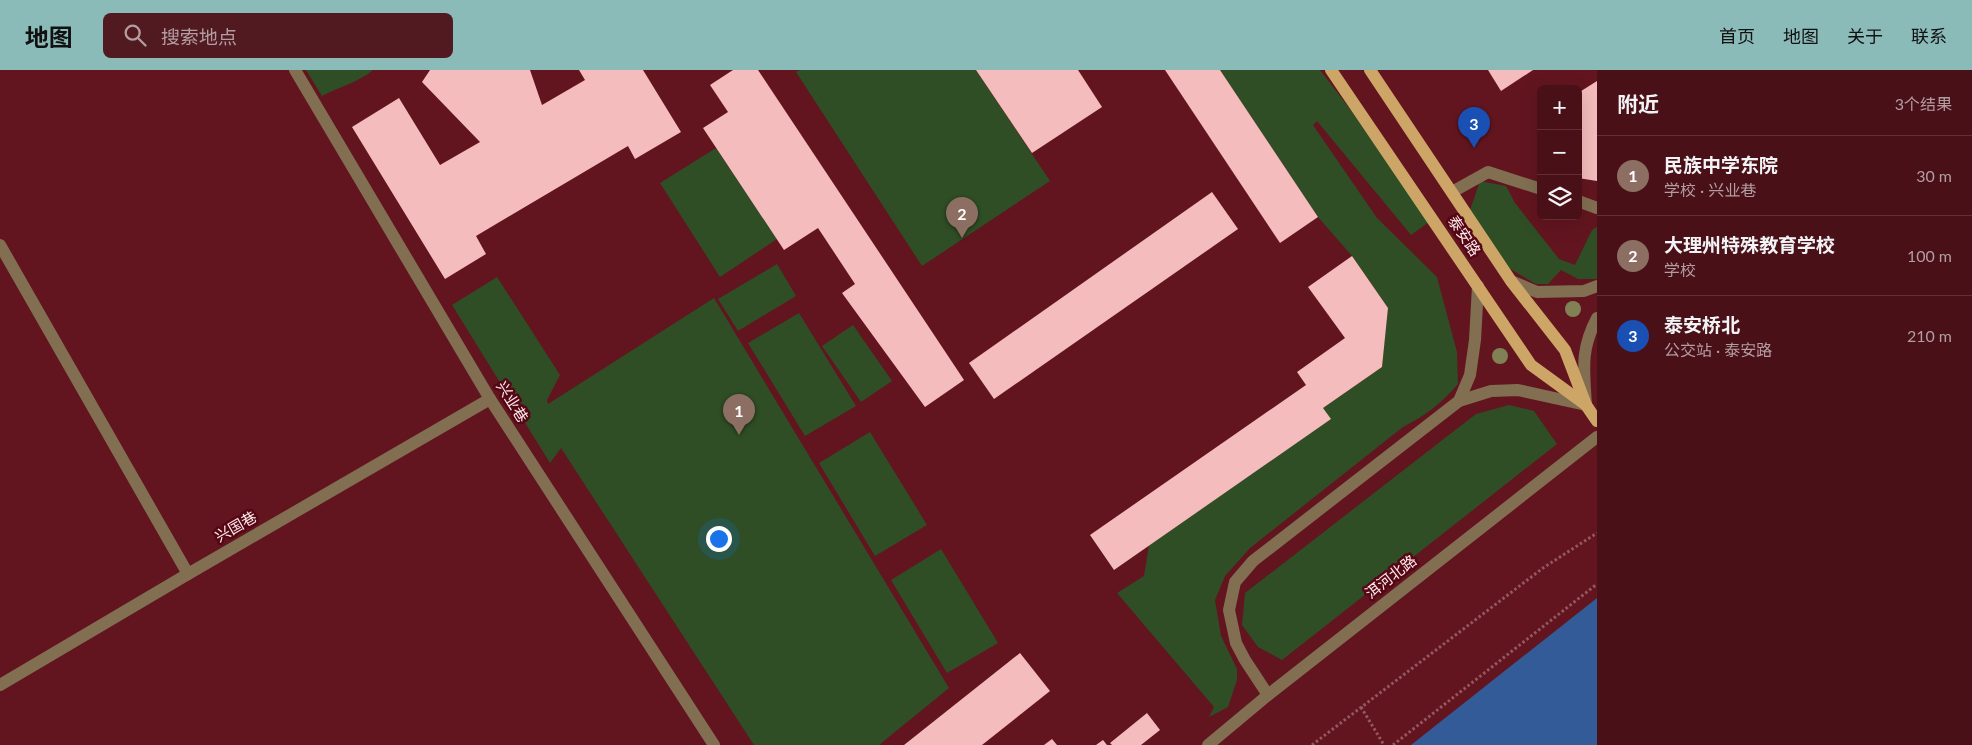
<!DOCTYPE html>
<html lang="zh">
<meta charset="utf-8">
<style>
body{margin:0;font-family:Lato,"Noto Sans SC",sans-serif;background:#511920;color:#f1f3f6}
.controls{position:absolute;right:15px;top:15px;display:grid;overflow:hidden;border-radius:8px;box-shadow:0 5px 20px #0002}
.controls button{width:45px;height:45px;display:grid;place-items:center;padding:0;border:0;border-bottom:1px solid #613036;background:#4a1017;color:#f1f3f6;font:25px sans-serif}
.you{position:absolute;left:718px;top:468px;width:18px;height:18px;margin:-12px;border:4px solid #fff;border-radius:50%;background:#1a73e8;box-shadow:0 0 0 8px #1a73e833}
.badge{display:grid;place-items:center;width:32px;height:32px;border-radius:50%;background:#8bbbb9;color:#fff;font-size:16px;font-weight:700}
.pin{position:absolute;translate:-50% -41px;filter:drop-shadow(0 1px 2px #0008)}
.pin::after{content:'';position:absolute;top:26px;width:18px;height:15px;background:inherit;clip-path:polygon(0 0,100% 0,50% 100%)}
.list{margin:0;padding:0;list-style:none}
h2{display:flex;justify-content:space-between;align-items:center;height:65px;margin:0;padding:0 20px;font-size:21px}
h2 small{font-size:16px;font-weight:400;color:#b29da1}
.list li{display:grid;grid-template-columns:32px 1fr auto;gap:15px;align-items:center;box-sizing:border-box;height:80px;padding:0 20px;border-top:1px solid #613036}
.list b{display:block;font-size:19px;white-space:nowrap}
.list p{margin:0;font-size:16px;white-space:nowrap;color:#b29da1}
.list em{font-size:16px;font-style:normal;color:#b29da1}
.icon{flex:none;width:28px;height:28px;fill:none;stroke:currentColor;stroke-width:2;stroke-linecap:round;stroke-linejoin:round}
.map{position:relative;flex:none;width:1597px;height:675px;overflow:hidden}
header{display:flex;align-items:center;gap:30px;box-sizing:border-box;height:70px;padding:0 25px;background:#8bbbb9;color:#111}
header strong{font-size:24px}
nav{display:flex;gap:28px;margin-inline-start:auto;font-size:18px}
.search{width:350px;height:45px;background:#511920;display:flex;align-items:center;gap:12px;box-sizing:border-box;padding:0 18px;border-radius:8px;color:#b29da1;font-size:19px}
main{display:flex}
aside{flex:1;background:#4a1017}
.map>svg:first-child{display:block}
.green{fill:#2f4e25}
.water{fill:#335b97}
.building{fill:#f4bcbc}
.lines{fill:none;stroke-linecap:round;stroke-linejoin:round}
.path{stroke:#945960;stroke-width:3;stroke-dasharray:2.5 2.5;stroke-linecap:butt}
.service{stroke:#826f52;stroke-width:12}
.minor{stroke:#826f52;stroke-width:12}
.primary{stroke:#cda667;stroke-width:12}
.tree{fill:#808255}
.labels{text-anchor:middle;stroke-width:5;stroke-linejoin:round;paint-order:stroke}
.street-label{font-size:15px;fill:#fde9e9;stroke:#560716}
</style>
<header>
<strong>地图</strong>
<div class="search"><svg class="icon" aria-label="search" viewBox="0 0 24 24"><circle cx="10" cy="10" r="6"/><path d="M15 15l6 6"/></svg>搜索地点</div>
<nav><a>首页</a><a>地图</a><a>关于</a><a>联系</a></nav>
</header>
<main>
<div class="map">
<svg width="1597" height="675" viewBox="0 0 1597 675">
<rect width="100%" height="100%" fill="#62151f"/>
<g class="green">
<path d="M306,0H373C359,12 339,17 322,26Z"/>
<path d="M800,0H976L1050,111L922,196L796,2Z"/>
<path d="M1220,0H1320L1350,39L1429,152L1411,165L1317,51L1313,55L1377,148L1437,207L1457,282L1458,314C1442,333 1426,345 1403,357L1250,478L1225,506L1215,530L1221,566L1237,599V610L1228,637L1209,647L1214,637L1117,523L1144,506L1149,475L1330,349L1323,338L1382,297L1388,238L1352,186L1318,147Z"/>
<path d="M716,78L777,169L720,207L660,113Z"/>
<path d="M1480,111L1506,116L1515,133L1559,189L1575,195L1592,160L1597,157V209H1578L1561,200L1548,214H1536L1507,197L1470,140Z"/>
<path d="M777,194L796,226L738,261L718,229Z"/>
<path d="M497,207L560,305L547,330L548,334L714,228L949,618L879,675H754L561,378L550,393L452,235Z"/>
<path d="M799,243L856,336L805,366L748,273Z"/>
<path d="M853,255L892,311L861,332L822,276Z"/>
<path d="M1509,335L1534,341L1557,374L1282,590L1258,577L1242,555L1245,523L1476,344Z"/>
<path d="M870,362L927,455L875,486L819,393Z"/>
<path d="M941,479L998,573L947,603L891,510Z"/>
</g>
<path class="water" d="M1597,528V675H1411Z"/>
<g class="building">
<path d="M430,0H530L542,35L585,10L579,0H643L681,62L635,89L628,76L476,166L486,184L445,209L352,57L399,28L440,95L480,72L422,12Z"/>
<path d="M733,0H758L964,310L925,337L842,223L855,214L818,158L784,180L703,58L728,42L710,15Z"/>
<path d="M976,0H1078L1102,37L1032,83Z"/>
<path d="M1165,0H1220L1318,147L1280,173Z"/>
<path d="M1488,0H1533L1501,21Z"/>
<path d="M1597,11V111L1578,108V23Z"/>
<path d="M1212,122L1238,159L994,329L969,293Z"/>
<path d="M1352,186L1388,238L1382,297L1323,338L1331,349L1114,500L1090,465L1306,315L1297,302L1345,268L1308,217Z"/>
<path d="M1020,583L1050,621L982,675H904Z"/>
<path d="M1147,643L1160,660L1141,675H1112L1110,673Z"/>
<path d="M1052,669L1057,675H1044Z"/>
<path d="M1103,670L1107,675H1096Z"/>
</g>
<g class="lines">
<g class="path">
<path d="M1361,637L1384,675"/>
<path d="M1312,675L1543,498L1597,463"/>
<path d="M1393,675L1597,514"/>
</g>
<g class="service">
<path d="M1452,122L1488,102L1541,119"/>
<path d="M1578,131L1597,138"/>
</g>
<g class="minor">
<path d="M295,0L490,329L714,675"/>
<path d="M0,175L188,504"/>
<path d="M1511,211L1537,222L1584,221L1597,216"/>
<path d="M1459,331L1470,305L1475,270L1478,216"/>
<path d="M0,615L188,504L490,329"/>
<path d="M1268,625L1245,590L1236,573L1229,540L1235,512L1253,491L1459,331L1491,321L1518,320L1586,335C1584,300 1580,280 1597,248"/>
<path d="M1208,675L1268,625L1597,367"/>
</g>
<g class="primary">
<path d="M1331,0L1531,295L1586,335"/>
<path d="M1370,0L1511,211L1565,280L1586,335L1597,351"/>
</g>
</g>
<g class="tree">
<circle cx="1573" cy="239" r="8"/>
<circle cx="1500" cy="286" r="8"/>
</g>
<g class="labels">
<g class="street-label">
<text transform="translate(1464 166) rotate(56)" y="5">泰安路</text>
<text transform="translate(512 332) rotate(58)" y="5">兴业巷</text>
<text transform="translate(236 457) rotate(-30)" y="5">兴国巷</text>
<text transform="translate(1391 507) rotate(-38)" y="5">洱河北路</text>
</g>
</g>
</svg>
<div class="controls">
<button>+</button>
<button>−</button>
<button><svg class="icon" aria-label="layers" viewBox="0 0 24 24"><path d="M12 4l9 5-9 5-9-5zM3 14l9 5 9-5"/></svg></button>
</div>
<div class="you"></div>
<div class="pin badge" style="left:739px;top:365px;background:#8d6e63">1</div>
<div class="pin badge" style="left:962px;top:168px;background:#8d6e63">2</div>
<div class="pin badge" style="left:1474px;top:78px;background:#1a4fb4">3</div>
</div>
<aside>
<h2>附近<small>3个结果</small></h2>
<ul class="list">
<li><span class="badge" style="background:#8d6e63">1</span><div><b>民族中学东院</b><p>学校 · 兴业巷</p></div><em>30 m</em></li>
<li><span class="badge" style="background:#8d6e63">2</span><div><b>大理州特殊教育学校</b><p>学校</p></div><em>100 m</em></li>
<li><span class="badge" style="background:#1a4fb4">3</span><div><b>泰安桥北</b><p>公交站 · 泰安路</p></div><em>210 m</em></li>
</ul>
</aside>
</main>
